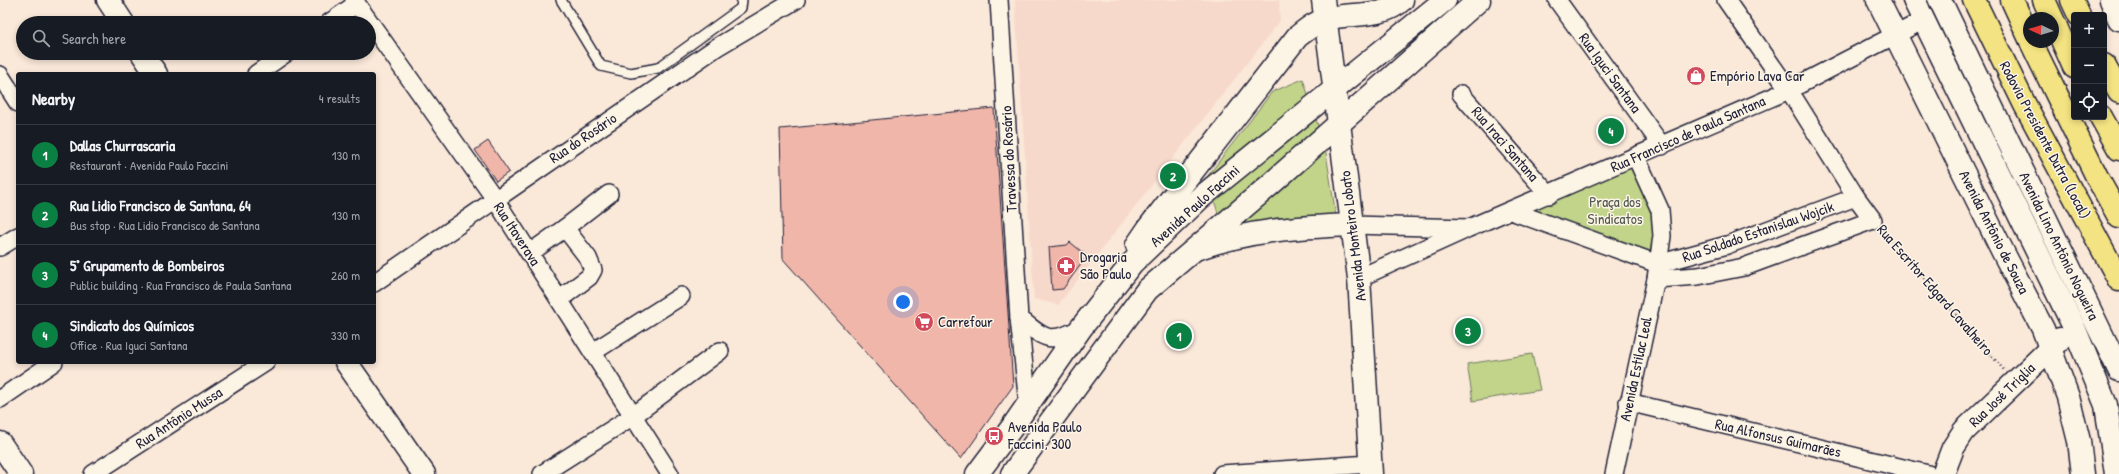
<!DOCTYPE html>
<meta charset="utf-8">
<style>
body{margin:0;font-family:"Patrick Hand",sans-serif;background:#20242c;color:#f1f3f6}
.controls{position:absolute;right:12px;top:12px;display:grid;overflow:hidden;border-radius:4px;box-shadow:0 2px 6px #0003}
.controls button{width:36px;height:36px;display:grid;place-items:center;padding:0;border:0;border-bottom:1px solid #363941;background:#171b24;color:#f1f3f6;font:20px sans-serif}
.compass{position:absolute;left:2023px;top:12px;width:36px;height:36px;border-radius:50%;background:#171b24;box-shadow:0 2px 6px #0003;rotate:274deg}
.you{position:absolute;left:903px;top:302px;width:14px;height:14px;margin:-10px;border:3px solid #fff;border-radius:50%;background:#1a73e8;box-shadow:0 0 0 6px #1a73e833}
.badge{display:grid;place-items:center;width:26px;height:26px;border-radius:50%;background:#0b8043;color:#fff;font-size:13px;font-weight:700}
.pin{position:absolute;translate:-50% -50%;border:2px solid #fff;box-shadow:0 1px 4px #0006}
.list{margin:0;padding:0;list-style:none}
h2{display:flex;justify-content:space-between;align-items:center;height:52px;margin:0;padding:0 16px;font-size:17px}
h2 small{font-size:13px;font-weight:400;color:#9ea1a6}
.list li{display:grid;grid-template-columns:26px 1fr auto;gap:12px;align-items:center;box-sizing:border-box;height:60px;padding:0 16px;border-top:1px solid #363941}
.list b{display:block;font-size:15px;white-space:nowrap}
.list p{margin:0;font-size:13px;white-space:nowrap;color:#9ea1a6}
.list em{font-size:13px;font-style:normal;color:#9ea1a6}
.icon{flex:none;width:22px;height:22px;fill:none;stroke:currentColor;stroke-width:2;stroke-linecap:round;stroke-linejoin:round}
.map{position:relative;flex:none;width:2119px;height:474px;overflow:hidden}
.search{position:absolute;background:#171b24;box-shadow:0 2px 6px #0003;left:16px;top:16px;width:360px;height:44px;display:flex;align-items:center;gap:10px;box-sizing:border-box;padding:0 14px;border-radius:22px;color:#9ea1a6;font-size:15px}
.panel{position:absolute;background:#171b24;box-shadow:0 2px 6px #0003;left:16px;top:72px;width:360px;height:292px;border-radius:4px}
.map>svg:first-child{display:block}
.built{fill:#f7d9cb}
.green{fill:#c1d489;stroke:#727b62}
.building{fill:#f0b6aa;stroke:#22223b}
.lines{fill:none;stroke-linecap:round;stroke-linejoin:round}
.lane-casing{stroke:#22223b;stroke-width:12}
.street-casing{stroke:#22223b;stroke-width:20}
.secondary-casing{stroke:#22223b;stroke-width:25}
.highway-casing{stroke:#22223b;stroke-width:25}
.path{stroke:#22223b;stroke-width:2.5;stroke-dasharray:1 3;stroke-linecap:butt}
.lane{stroke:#fcf5e5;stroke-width:9}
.street{stroke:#fcf5e5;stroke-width:17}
.secondary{stroke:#fcf5e5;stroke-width:22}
.highway{stroke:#f4e382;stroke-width:22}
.secondary-bridge-casing{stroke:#22223b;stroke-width:25;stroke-linecap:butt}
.secondary-bridge{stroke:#fcf5e5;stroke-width:22}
.labels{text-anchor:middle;stroke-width:3;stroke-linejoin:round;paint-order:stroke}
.street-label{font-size:15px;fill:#22223b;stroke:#fcf5e5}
.poi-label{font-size:15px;fill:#22223b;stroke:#fcf5e5;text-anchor:start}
.park-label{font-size:15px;fill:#525752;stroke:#fcf5e5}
</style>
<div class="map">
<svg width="2119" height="474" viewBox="0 0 2119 474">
<rect width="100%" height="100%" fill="#fae8d9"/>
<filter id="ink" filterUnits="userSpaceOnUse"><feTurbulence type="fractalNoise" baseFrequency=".025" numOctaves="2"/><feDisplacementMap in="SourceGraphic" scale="8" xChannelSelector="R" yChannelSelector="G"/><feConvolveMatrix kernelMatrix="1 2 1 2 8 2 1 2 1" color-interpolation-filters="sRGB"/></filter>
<g filter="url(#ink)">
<path class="built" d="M1015,0H1279L1280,21L1058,305L1034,299Z"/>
<g class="green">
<path d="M1303,79L1325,147L1336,216L1276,218L1224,233L1207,177L1272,92Z"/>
<path d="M1635,165L1656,223L1651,261L1526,212Z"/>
<path d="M1532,354L1540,390L1473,401L1467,364Z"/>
</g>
<g class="building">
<path d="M994,108L1013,386L961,459L783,259L780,129Z"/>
<path d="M488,141L509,172L496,181L475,150Z"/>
<path d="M1070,242L1087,256L1063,289L1052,290L1049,247L1067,245Z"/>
</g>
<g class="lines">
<g class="lane-casing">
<path id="lane" d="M561,0L601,66L631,73L658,68L741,8L742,0"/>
</g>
<g class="street-casing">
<g id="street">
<path d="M354,0L495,199L670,474"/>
<path d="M999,0L1019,318L1028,405"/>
<path d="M1557,0L1662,146"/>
<path d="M329,23L356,4"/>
<path d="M256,74L286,53"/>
<path d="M0,75L18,103"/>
<path d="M1461,94L1549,195"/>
<path d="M1511,211L1658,264"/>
<path d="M1352,225L1469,228L1789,90L1924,20"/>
<path d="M0,247L18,236"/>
<path d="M530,253L565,228"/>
<path d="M1658,264L1727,245L1856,197"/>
<path d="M1359,278L1465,230"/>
<path d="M1656,279L1698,276L1744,267L1873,220L1856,197L1789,90L1726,0"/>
<path d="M374,283L717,47L796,0"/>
<path d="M560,299L589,277L593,270L588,258L565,228L609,194"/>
<path d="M1019,318C1045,339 1049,345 1081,328"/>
<path d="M593,352L681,296"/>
<path d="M0,399L54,362"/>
<path d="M1628,402L1928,474"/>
<path d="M93,474L266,362"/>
<path d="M542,474L633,416L720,351"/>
<path d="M1222,474L1370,464"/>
<path d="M1614,474L1656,279L1662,236L1660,210L1636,157"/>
</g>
</g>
<g class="secondary-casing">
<g id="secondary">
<path d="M108,0L123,23"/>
<path d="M1323,0L1359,278L1371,474"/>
<path d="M1878,0L2005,256L2043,329L2068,397L2079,441L2083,474"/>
<path d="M1914,0L2073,325L2106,405L2116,474"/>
<path d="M2111,0L2119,19"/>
<path d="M142,53L156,74"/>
<path d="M1999,122L2119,370"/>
<path d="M1137,245L1150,226L1297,37C1306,30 1315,22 1327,19C1351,12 1382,19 1402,0"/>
<path d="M1199,248C1249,230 1300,227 1352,225"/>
<path d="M346,362L424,474"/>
<path d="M0,443L21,474"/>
<path d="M977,474L1013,426L1081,328L1132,263L1200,198L1445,0"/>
<path d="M1012,474L1147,290L1271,184L1479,0"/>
<path d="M1943,474L1953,448L1964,431L2060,339"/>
</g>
</g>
<g class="highway-casing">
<g id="highway">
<path d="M1974,0L2024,103L2119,280"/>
<path d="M2012,0L2029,37"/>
<path d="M2044,0L2052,18"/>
<path d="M2072,0L2079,15"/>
<path d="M2053,20L2074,67"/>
<path d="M2031,42L2099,181L2119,217"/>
<path d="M2104,65L2119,92"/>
<path d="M2101,117L2119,149"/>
</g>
</g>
<path class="path" d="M1882,230L2004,370"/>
<use href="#lane" class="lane"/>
<use href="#street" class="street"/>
<use href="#secondary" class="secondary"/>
<use href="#highway" class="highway"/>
<g class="secondary-bridge-casing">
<path id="secondary-bridge" d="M1940,0L1999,122"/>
</g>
<use href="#secondary-bridge" class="secondary-bridge"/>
</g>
</g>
<defs>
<g id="shop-disc" transform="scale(1)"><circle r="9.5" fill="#d1495b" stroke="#fcf5e5"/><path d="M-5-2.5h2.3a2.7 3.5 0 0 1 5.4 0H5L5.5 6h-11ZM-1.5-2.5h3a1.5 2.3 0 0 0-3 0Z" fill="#fff"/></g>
<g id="pharmacy-disc" transform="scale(1)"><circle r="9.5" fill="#d1495b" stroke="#fcf5e5"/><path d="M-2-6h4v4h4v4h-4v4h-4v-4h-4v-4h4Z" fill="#fff"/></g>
<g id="supermarket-disc" transform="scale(1)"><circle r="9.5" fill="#d1495b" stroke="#fcf5e5"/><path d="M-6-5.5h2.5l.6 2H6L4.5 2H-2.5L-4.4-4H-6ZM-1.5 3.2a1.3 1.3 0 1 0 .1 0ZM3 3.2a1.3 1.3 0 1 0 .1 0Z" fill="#fff"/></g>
<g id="bus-disc" transform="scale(1)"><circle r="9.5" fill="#d1495b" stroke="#fcf5e5"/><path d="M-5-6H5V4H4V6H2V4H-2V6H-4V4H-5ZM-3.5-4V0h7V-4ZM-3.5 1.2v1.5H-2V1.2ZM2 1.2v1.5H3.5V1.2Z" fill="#fff"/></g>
</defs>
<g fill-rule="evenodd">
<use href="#shop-disc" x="1696" y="76"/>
<use href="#pharmacy-disc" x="1066" y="266"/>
<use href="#supermarket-disc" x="924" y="322"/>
<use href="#bus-disc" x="994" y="436"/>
</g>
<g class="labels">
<g class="street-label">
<text transform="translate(1610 73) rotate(54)" y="5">Rua Iguci Santana</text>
<text transform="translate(1688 134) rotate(-24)" y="5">Rua Francisco de Paula Santana</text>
<text transform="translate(583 138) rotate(-34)" y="5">Rua do Rosário</text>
<text transform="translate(2045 140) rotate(62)" y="5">Rodovia Presidente Dutra (Local)</text>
<text transform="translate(1505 144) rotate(49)" y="5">Rua Iraci Santana</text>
<text transform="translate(1009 159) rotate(-93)" y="5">Travessa do Rosário</text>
<text transform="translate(1195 206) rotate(-42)" y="5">Avenida Paulo Faccini</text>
<text transform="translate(1758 232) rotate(-19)" y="5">Rua Soldado Estanislau Wojcik</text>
<text transform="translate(1994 232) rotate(63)" y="5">Avenida Antônio de Souza</text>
<text transform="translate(517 234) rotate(57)" y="5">Rua Itaverava</text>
<text transform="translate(1353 236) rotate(-97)" y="5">Avenida Monteiro Lobato</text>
<text transform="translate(2059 246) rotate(64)" y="5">Avenida Lino Antônio Nogueira</text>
<text transform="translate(1935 290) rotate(49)" y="5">Rua Escritor Edgard Cavalheiro</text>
<text transform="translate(1636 369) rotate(-78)" y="5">Avenida Estilac Leal</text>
<text transform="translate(2002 395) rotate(-44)" y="5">Rua José Triglia</text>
<text transform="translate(179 418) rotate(-33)" y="5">Rua Antônio Mussa</text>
<text transform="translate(1778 438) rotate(13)" y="5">Rua Alfonsus Guimarães</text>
</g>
<g class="poi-label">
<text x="1710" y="81">Empório Lava Car</text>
<text x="1080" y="262">Drogaria<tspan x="1080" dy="17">São Paulo</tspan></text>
<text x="938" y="327">Carrefour</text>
<text x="1008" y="432">Avenida Paulo<tspan x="1008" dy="17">Faccini, 300</tspan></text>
</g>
<g class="park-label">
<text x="1615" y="207">Praça dos<tspan x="1615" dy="17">Sindicatos</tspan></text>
</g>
</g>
</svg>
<div class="controls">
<button>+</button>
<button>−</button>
<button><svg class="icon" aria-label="locate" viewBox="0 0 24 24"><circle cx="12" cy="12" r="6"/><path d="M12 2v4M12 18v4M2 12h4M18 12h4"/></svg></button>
</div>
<svg class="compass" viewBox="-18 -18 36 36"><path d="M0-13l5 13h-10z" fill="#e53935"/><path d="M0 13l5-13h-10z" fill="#9ea1a6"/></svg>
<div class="you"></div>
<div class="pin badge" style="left:1179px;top:336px">1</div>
<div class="pin badge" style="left:1173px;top:176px">2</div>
<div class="pin badge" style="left:1468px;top:331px">3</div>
<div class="pin badge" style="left:1611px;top:131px">4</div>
<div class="search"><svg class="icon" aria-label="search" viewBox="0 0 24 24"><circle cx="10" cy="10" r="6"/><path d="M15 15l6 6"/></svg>Search here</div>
<section class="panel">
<h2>Nearby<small>4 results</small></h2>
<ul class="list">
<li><span class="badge">1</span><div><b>Dallas Churrascaria</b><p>Restaurant · Avenida Paulo Faccini</p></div><em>130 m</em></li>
<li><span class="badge">2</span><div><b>Rua Lidio Francisco de Santana, 64</b><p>Bus stop · Rua Lidio Francisco de Santana</p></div><em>130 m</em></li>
<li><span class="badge">3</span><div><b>5° Grupamento de Bombeiros</b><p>Public building · Rua Francisco de Paula Santana</p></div><em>260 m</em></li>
<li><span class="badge">4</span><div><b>Sindicato dos Químicos</b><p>Office · Rua Iguci Santana</p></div><em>330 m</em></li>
</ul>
</section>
</div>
